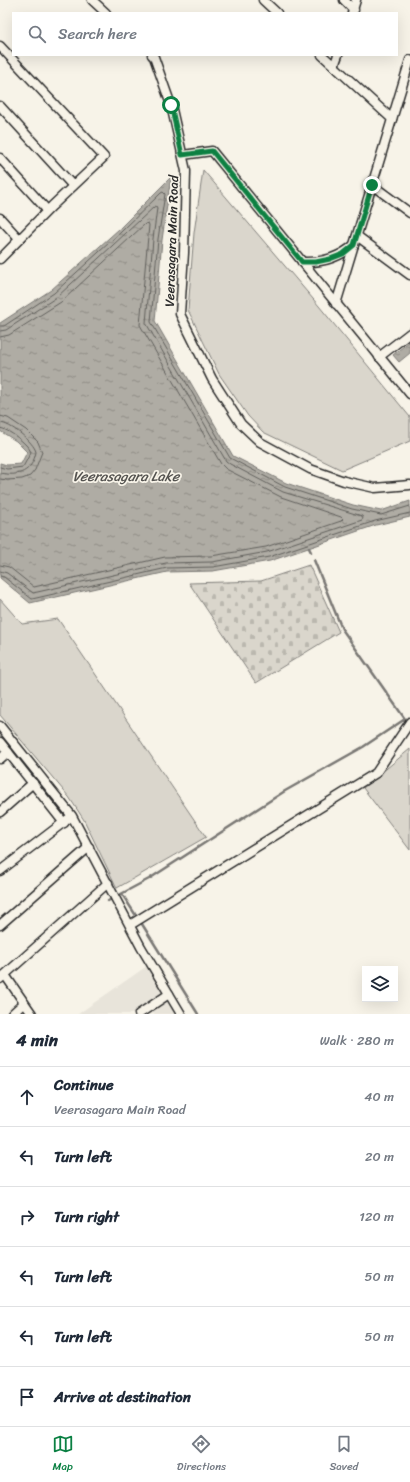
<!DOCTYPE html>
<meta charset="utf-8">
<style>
body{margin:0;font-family:Sriracha,sans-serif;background:#f2f2f3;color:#1f2937}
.controls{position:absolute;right:12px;bottom:12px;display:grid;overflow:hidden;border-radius:0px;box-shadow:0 4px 16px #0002}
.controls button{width:36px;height:36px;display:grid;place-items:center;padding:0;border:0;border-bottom:1px solid #e0e1e3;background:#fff;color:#1f2937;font:20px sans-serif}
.stop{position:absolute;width:12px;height:12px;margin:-9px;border:3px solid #0b8043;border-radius:50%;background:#fff}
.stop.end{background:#0b8043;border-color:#fff;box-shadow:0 1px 4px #0008}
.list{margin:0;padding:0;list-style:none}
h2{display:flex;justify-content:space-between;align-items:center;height:52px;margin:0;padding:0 16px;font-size:17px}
h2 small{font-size:13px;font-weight:400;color:#747a83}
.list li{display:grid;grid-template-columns:26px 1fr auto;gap:12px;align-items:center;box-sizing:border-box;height:60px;padding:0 16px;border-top:1px solid #e0e1e3}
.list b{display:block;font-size:15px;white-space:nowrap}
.list p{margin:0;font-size:13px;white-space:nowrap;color:#747a83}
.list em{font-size:13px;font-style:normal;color:#747a83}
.icon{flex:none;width:22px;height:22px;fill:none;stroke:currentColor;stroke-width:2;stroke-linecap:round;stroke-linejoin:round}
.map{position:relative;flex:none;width:410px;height:1014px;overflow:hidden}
.search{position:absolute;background:#fff;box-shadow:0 4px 16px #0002;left:12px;right:12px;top:12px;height:44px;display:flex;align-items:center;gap:10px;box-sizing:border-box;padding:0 14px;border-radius:0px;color:#747a83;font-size:15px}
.sheet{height:412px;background:#fff}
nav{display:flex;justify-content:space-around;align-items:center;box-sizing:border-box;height:56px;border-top:1px solid #e0e1e3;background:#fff;font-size:11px;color:#747a83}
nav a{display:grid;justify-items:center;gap:2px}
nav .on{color:#0b8043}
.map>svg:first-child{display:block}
.built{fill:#e8e4da}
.grass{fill:#dad6cc;stroke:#82807c}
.cemetery{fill:url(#cemetery-stones);stroke:#82807c}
.water{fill:url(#water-ripples);stroke:#7a7874}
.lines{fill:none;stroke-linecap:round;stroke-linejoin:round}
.shore{stroke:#605f5b;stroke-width:1}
.stream{stroke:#7a7874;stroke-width:2.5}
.minor-casing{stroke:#2b2b2b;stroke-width:11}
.minor{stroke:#f7f3e8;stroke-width:8}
.route{stroke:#0b8043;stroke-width:5}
.labels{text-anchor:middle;stroke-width:3.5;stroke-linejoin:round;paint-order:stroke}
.street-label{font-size:13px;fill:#2b2b2b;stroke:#f7f3e8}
.water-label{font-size:14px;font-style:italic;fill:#53524f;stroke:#f7f3e8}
</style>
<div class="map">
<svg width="410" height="1014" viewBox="0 0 410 1014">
<defs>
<pattern id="cemetery-stones" width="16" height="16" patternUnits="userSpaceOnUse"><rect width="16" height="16" fill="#dad6cc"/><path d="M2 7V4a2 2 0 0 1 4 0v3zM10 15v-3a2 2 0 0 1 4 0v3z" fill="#bbb8af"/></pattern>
<pattern id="water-ripples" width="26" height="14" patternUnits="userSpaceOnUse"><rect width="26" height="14" fill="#afaca4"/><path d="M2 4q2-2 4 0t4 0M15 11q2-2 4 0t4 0" fill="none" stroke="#8f8c86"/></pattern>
</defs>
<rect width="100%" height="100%" fill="#f7f3e8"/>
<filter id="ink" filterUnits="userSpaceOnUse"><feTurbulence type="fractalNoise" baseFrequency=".025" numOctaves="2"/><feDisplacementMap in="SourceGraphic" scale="8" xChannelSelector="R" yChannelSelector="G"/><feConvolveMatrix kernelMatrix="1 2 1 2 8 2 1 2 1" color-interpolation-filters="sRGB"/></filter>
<g filter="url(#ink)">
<path class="built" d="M147,966L176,1014H78Z"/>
<g class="grass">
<path d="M203,170L319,306L410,417V441L342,470L263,432L248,416L219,374L188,310L194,233Z"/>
<path d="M0,599L22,624L58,619L206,837L117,888L84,820L69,797L0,715Z"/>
<path d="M410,749V850L363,788Z"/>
</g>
<path class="cemetery" d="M309,565L339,632L256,683L189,583L261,581Z"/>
<g class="water">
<path d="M171,177L162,240L155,321L233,456L286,483L353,505L381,511L410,501V517L376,525L270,561L213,571L167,572L30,603L0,578V463L7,465L21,464L27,452L16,441L0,431V323L51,290L119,229Z"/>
<path d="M410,341V353L399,362L393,355Z"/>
</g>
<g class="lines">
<g class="shore">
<path d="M0,326H4L54,293L121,232L161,193L163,192L165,194L158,239L151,322L230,458L285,487L352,509L381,515L410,506"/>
<path d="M0,331L6,330L57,297L154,207L156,206L157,208L153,239L146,323L226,461L230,464L283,492L362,516L363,518L362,520L267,552L212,562L166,563L33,593L7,573L0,571"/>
<path d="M0,337L9,335L61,302L145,224L148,223L149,225L140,325L221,464L226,469L281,497L341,517L343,519L341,521L266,547L211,556L165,557L34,587L9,567L0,565"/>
<path d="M0,416L8,418L26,430L38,442L42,452L35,470L30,476L22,479L7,480L0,479"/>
<path d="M0,423C10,423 34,442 36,452C32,472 19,477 0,473"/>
<path d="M0,428C8,429 28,444 31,452L23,467L7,469L0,467"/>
<path d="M0,576L4,577L32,599L167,568L213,567L269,557L375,521L410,513"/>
</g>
<g class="stream">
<path d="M309,548L311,552"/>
<path d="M122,894L135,914"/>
<path d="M108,901L149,879L285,791L363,747L405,719L342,629L314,560"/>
<path d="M142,924L198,1014"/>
</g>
<g class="minor-casing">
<g id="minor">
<path d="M92,0L106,13"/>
<path d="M263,0L277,13"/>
<path d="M344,0L354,10"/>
<path d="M352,13L356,0"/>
<path d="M0,46L104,157L52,206L0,259"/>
<path d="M152,55L154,57L171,105L186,171L184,253L180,314L212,379L241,424L260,442L310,469L344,481L375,488L410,485"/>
<path d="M322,55L392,119"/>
<path d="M334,66L338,55"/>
<path d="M0,106L73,186"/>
<path d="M183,155L212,151L410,394"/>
<path d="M0,158L47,210"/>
<path d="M372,185L410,213"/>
<path d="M0,218L19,239"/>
<path d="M357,236L410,275"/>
<path d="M302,262C322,263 339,258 354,245"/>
<path d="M336,304L410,60"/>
<path d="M379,357L410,333"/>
<path d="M0,726L72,816L141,947L181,1014"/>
<path d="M0,742L64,823"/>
<path d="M0,759L8,752"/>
<path d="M0,812L33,783"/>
<path d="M0,871L68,819"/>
<path d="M0,925L89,847"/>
<path d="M130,925L376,773L410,722"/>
<path d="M5,975L32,1014"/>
<path d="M0,979L108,883"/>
<path d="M12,1014L24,1003"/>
<path d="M139,1014L169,994"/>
</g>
</g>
<use href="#minor" class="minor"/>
</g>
</g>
<g class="lines" filter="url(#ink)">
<path class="route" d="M171,105L182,155L212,151L302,262H316L330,259L343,254L354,245L372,185"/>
</g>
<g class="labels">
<g class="street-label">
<text transform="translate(171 241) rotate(-88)" y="5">Veerasagara Main Road</text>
</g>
<g class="water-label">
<text x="126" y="481">Veerasagara Lake</text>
</g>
</g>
</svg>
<div class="controls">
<button><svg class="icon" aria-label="layers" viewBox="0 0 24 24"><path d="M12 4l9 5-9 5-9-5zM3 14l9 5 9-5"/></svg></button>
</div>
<div class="stop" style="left:171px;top:105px"></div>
<div class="stop end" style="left:372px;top:185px"></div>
<div class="search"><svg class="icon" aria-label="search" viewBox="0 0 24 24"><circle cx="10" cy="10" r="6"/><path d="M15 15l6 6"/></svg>Search here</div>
</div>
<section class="sheet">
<h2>4 min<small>Walk · 280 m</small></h2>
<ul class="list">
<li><svg class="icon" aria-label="ahead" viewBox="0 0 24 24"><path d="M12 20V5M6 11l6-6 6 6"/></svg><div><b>Continue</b><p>Veerasagara Main Road</p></div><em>40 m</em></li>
<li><svg class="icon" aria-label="left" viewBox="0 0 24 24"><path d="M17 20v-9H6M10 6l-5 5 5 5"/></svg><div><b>Turn left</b></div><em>20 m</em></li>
<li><svg class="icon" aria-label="right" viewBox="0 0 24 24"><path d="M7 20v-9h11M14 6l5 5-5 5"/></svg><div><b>Turn right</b></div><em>120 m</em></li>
<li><svg class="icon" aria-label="left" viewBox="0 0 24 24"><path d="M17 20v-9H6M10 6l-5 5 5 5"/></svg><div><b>Turn left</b></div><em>50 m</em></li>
<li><svg class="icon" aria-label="left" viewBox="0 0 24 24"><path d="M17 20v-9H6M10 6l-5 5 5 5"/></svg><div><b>Turn left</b></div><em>50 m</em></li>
<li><svg class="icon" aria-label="arrive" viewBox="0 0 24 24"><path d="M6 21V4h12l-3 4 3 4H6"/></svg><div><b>Arrive at destination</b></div></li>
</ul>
</section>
<nav>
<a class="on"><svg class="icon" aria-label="map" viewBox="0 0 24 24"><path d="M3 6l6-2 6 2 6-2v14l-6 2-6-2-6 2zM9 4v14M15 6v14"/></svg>Map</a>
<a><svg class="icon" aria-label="directions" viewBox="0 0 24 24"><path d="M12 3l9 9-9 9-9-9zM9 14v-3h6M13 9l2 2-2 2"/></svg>Directions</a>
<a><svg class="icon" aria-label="saved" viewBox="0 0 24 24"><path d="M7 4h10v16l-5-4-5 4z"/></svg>Saved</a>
</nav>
